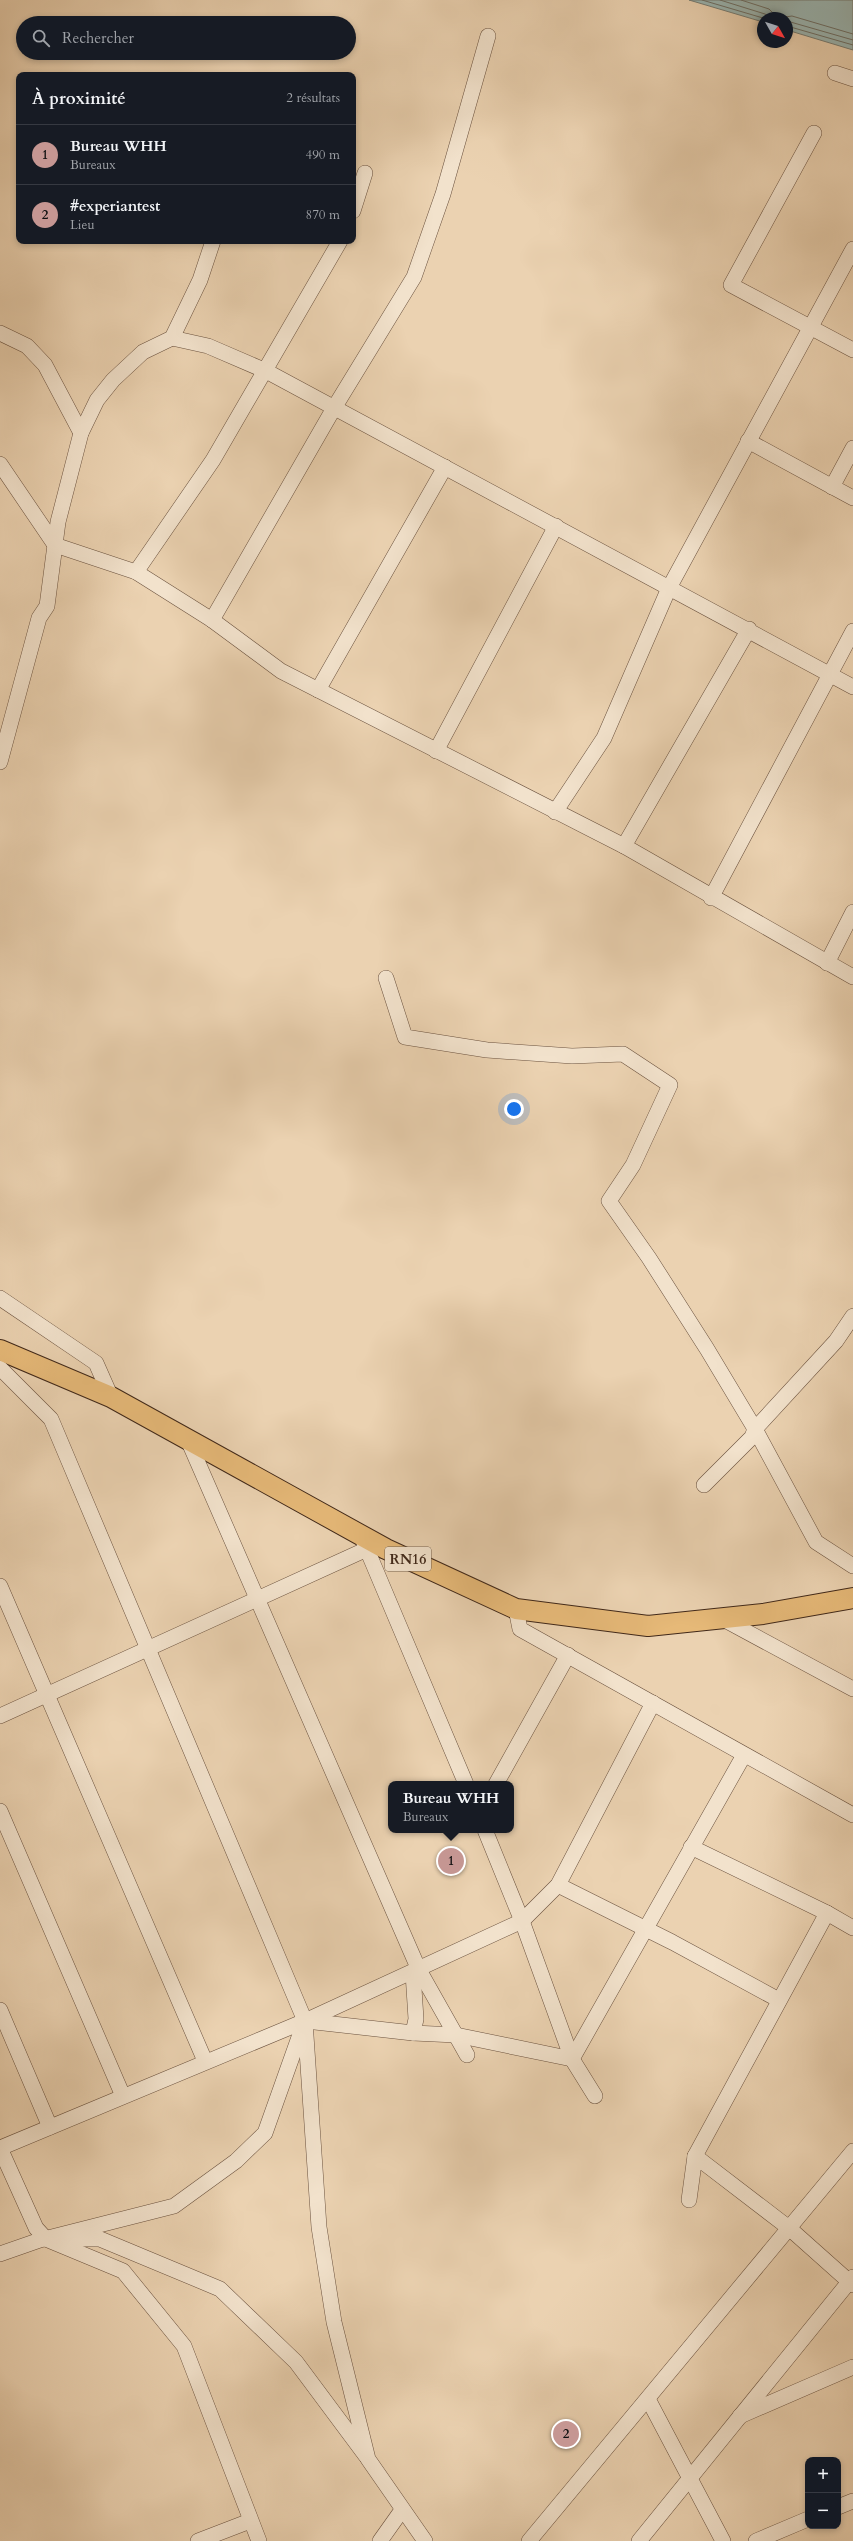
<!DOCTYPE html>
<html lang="fr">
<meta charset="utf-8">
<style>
body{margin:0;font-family:Cardo,serif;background:#242831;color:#f1f3f6}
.controls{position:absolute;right:12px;bottom:12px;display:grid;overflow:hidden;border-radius:8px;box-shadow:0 2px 6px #0003}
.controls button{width:36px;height:36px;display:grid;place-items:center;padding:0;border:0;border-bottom:1px solid #363941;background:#171b24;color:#f1f3f6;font:20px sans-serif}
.compass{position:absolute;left:757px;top:12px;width:36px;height:36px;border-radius:50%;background:#171b24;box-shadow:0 2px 6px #0003;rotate:129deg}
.you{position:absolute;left:514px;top:1109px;width:14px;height:14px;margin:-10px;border:3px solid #fff;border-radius:50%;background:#1a73e8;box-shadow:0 0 0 6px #1a73e833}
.badge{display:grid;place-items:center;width:26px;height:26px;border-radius:50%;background:#c59692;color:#111;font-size:13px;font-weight:700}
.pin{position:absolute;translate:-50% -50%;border:2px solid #fff;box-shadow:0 1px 4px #0006}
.popup{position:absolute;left:388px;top:1781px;width:126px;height:52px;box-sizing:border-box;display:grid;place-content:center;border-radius:8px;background:#171b24;filter:drop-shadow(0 1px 3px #0005);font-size:13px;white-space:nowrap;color:#9ea1a6}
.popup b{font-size:15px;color:#f1f3f6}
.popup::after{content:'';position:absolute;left:50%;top:100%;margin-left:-8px;border:8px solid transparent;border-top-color:#171b24}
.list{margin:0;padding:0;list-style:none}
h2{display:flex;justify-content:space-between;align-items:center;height:52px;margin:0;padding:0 16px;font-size:17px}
h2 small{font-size:13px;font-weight:400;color:#9ea1a6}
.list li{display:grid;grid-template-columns:26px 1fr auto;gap:12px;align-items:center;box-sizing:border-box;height:60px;padding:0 16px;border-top:1px solid #363941}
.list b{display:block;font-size:15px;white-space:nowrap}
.list p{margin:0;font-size:13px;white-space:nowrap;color:#9ea1a6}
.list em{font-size:13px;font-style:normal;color:#9ea1a6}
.icon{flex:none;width:22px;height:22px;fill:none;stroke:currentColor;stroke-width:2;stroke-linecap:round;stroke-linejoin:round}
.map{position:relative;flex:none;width:853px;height:2541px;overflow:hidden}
.search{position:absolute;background:#171b24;box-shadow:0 2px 6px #0003;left:16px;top:16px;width:340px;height:44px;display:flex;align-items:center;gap:10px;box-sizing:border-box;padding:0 14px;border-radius:22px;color:#9ea1a6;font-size:15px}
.panel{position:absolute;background:#171b24;box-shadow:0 2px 6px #0003;left:16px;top:72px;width:340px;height:172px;border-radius:8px}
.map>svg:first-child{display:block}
.water{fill:#9ab6b3;stroke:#767d75}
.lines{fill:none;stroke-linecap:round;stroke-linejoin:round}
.shore{stroke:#6d6f66;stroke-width:1}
.minor-casing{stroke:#6b523f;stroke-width:16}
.major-casing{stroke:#402819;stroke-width:22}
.minor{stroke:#f2e2cc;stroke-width:15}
.major{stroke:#e6b978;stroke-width:20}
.labels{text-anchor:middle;stroke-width:3;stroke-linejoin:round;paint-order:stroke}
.shield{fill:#f2e2cc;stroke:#75604f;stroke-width:1}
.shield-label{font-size:14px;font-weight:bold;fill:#402819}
</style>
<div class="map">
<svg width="853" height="2541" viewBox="0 0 853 2541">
<rect width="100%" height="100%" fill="#ebd2b1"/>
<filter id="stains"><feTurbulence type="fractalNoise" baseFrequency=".005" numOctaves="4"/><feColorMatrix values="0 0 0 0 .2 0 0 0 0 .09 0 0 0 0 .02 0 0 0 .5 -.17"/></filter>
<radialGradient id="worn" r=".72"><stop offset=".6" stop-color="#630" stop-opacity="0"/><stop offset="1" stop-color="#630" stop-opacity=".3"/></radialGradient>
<path class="water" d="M689,0H853V50L787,30V18H763V22Z"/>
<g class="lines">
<g class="shore">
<path d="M702,0L763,18"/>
<path d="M720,0L765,14L771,18"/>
<path d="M741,0L769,9L778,18L792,16L853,34"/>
<path d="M787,21L853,40"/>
<path d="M787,26L853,45"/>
</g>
<g class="minor-casing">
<g id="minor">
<path d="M835,73L853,79"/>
<path d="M814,133L731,285L853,350"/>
<path d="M353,211L365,173"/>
<path d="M0,333L27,346L45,365L81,433"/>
<path d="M172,338L208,346L266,371L853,687"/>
<path d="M748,441L853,498"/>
<path d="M0,464L55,545L136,572L212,620L281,671L624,846L853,977"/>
<path d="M832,487L853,448"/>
<path d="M136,572L213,460L340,241"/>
<path d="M212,620L334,408L414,277L443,194L488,36"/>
<path d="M318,690L445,467"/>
<path d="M436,751L556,526"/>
<path d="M0,762L39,618L47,606L58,522L81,433L97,400L113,380L143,352L172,338L200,280L213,241"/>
<path d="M555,812L604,738L669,588L853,249"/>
<path d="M624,846L749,629"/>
<path d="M711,898L853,631"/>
<path d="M827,963L853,912"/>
<path d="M386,978L405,1037L487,1050L572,1056L623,1054L670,1085L633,1165L609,1201L649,1258L707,1349L755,1429L816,1542L853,1566"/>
<path d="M0,1298L96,1363L111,1397"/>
<path d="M0,1368L51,1419L305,2021L319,2227L334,2322L368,2459L425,2541"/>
<path d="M188,1440L419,1970L467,2055"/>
<path d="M704,1485L752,1437L755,1429L836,1341L853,1316"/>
<path d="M363,1540L466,1784"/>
<path d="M0,1586L205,2061"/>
<path d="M516,1609L520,1629L853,1815"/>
<path d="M723,1619L853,1689"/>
<path d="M0,1716L367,1549"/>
<path d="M496,1784L568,1655"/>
<path d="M0,1811L123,2096"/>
<path d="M485,1830L522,1921L572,2059L595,2096"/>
<path d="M691,1847L827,1913L853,1928"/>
<path d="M558,1885L672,1942L779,2000"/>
<path d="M413,1973L416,2019L413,2033"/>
<path d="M0,2010L50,2127"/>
<path d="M306,2021L413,2033L456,2035L572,2059L744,1755"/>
<path d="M0,2148L305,2021L522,1921L558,1885L653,1703"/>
<path d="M0,2148L36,2228L46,2239L123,2271L184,2346L259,2541"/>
<path d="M695,2156L827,1913"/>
<path d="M689,2200L695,2156L789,2228L853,2285"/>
<path d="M73,2239H100L220,2289L296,2362L366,2456"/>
<path d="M0,2254L40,2240L174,2206L236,2161L265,2133L303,2026"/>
<path d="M648,2399L723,2541"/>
<path d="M740,2416L853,2367"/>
<path d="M838,2507L853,2501"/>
<path d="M198,2541L250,2521"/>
<path d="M380,2541L402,2510"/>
<path d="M529,2541L853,2151"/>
<path d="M639,2541L853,2277"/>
<path d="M756,2541L808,2519"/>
</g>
</g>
<g class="major-casing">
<path id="major" d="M0,1350L111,1397L386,1549L516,1609L648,1626L763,1614L853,1598"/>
</g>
<use href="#minor" class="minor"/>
<use href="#major" class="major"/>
</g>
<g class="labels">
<rect class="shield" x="385" y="1547" width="46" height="24" rx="3"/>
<g class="shield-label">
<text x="408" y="1564">RN16</text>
</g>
</g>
<rect width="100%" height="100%" filter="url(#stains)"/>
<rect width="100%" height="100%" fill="url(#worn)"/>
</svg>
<div class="controls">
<button>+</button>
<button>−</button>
</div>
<svg class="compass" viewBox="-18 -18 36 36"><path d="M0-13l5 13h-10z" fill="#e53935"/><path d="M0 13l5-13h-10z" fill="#9ea1a6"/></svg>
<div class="you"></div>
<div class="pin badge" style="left:451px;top:1861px">1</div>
<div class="popup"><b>Bureau WHH</b>Bureaux</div>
<div class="pin badge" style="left:566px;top:2434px">2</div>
<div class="search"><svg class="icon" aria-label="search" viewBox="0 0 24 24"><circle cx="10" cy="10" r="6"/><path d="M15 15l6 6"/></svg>Rechercher</div>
<section class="panel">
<h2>À proximité<small>2 résultats</small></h2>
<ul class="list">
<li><span class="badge">1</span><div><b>Bureau WHH</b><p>Bureaux</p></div><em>490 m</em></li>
<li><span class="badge">2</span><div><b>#experiantest</b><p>Lieu</p></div><em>870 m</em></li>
</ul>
</section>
</div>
